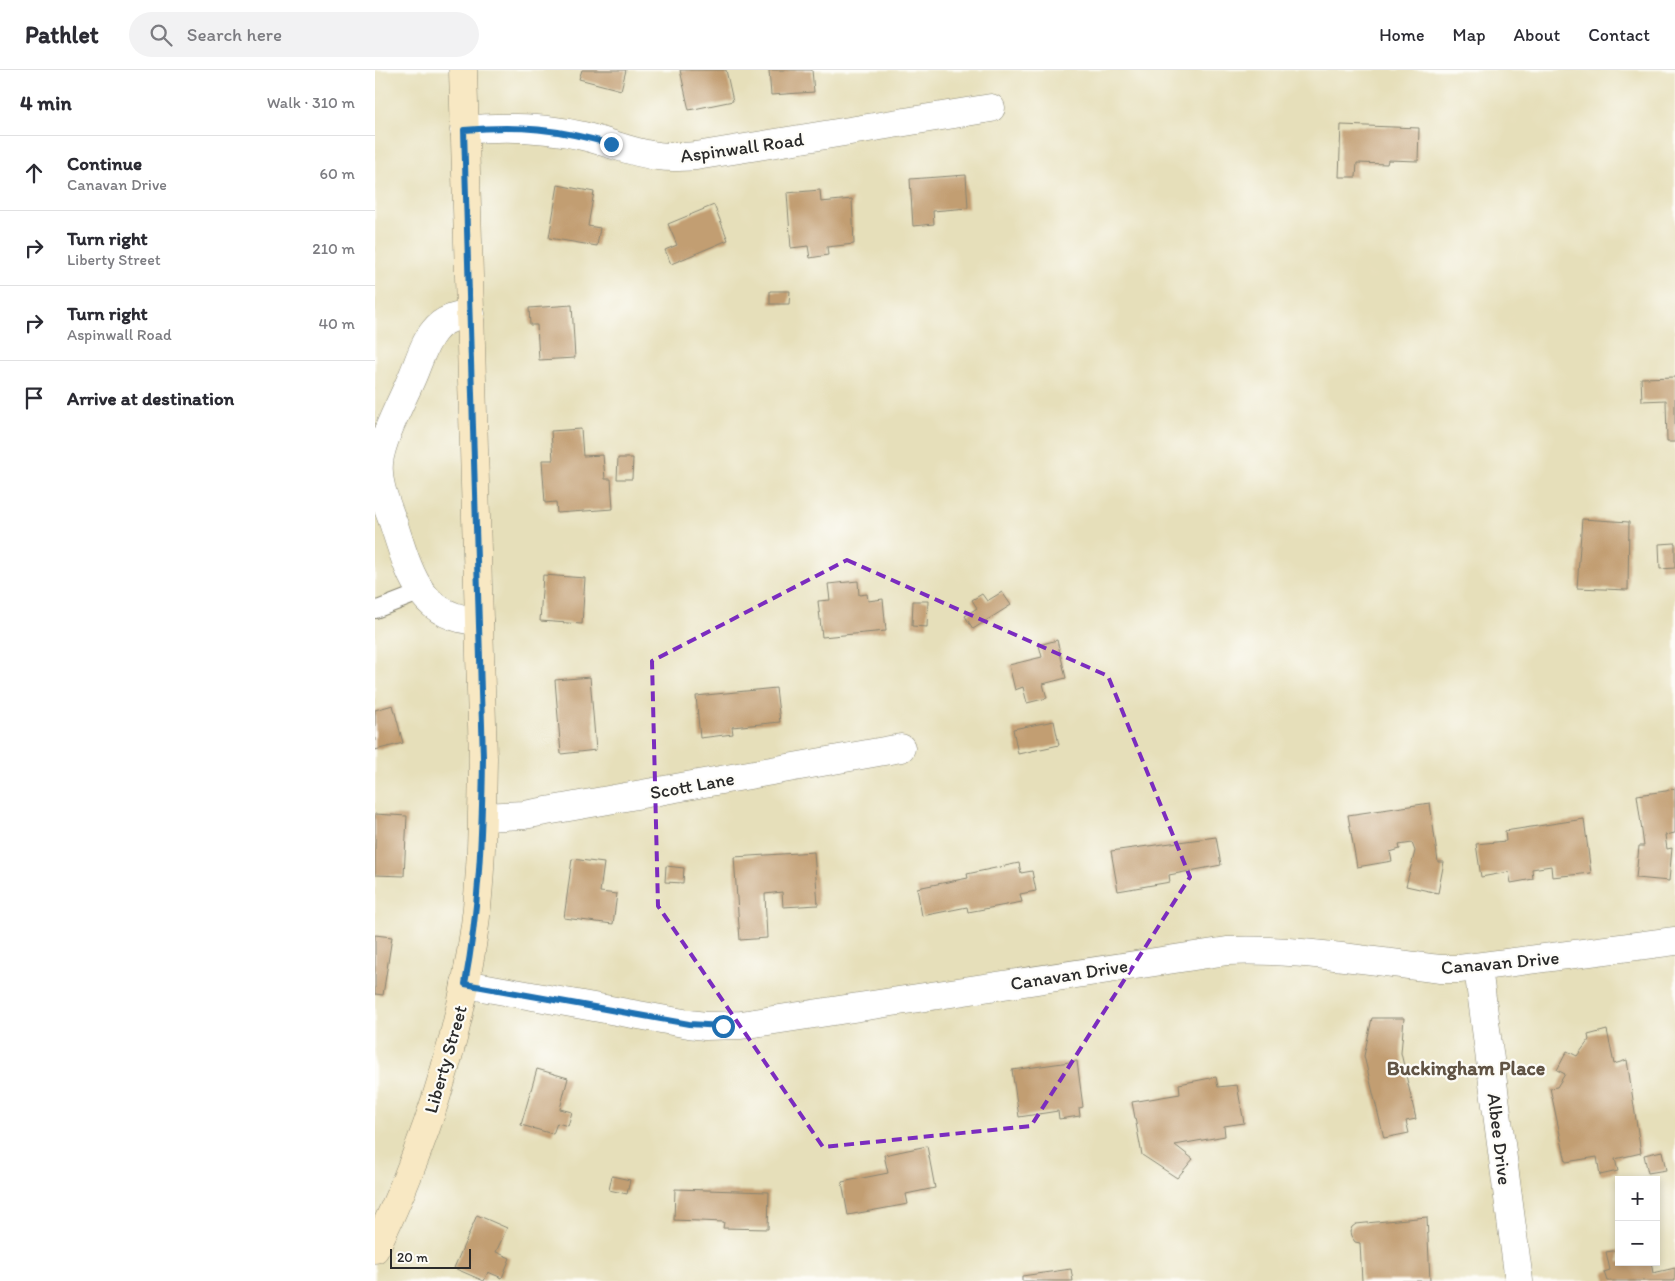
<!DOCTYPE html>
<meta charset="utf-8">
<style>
body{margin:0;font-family:Itim,sans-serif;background:#f2f2f3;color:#2b2b33}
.controls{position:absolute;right:15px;bottom:15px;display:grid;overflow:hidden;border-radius:0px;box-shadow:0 2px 8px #0003}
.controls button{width:45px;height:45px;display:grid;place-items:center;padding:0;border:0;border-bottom:1px solid #e1e1e2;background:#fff;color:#2b2b33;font:25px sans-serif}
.scale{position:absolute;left:15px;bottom:12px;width:81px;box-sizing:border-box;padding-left:5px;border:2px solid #2b2b2b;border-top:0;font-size:14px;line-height:18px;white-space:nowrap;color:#2b2b2b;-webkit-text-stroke:4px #fdfcf7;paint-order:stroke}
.stop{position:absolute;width:15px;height:15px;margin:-11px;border:4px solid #1f6fb2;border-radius:50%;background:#fff}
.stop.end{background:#1f6fb2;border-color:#fff;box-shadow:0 1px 5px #0008}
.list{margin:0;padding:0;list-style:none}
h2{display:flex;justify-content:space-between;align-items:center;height:65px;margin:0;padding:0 20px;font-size:21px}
h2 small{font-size:16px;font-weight:400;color:#7c7c81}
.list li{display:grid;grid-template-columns:32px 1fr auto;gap:15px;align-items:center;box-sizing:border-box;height:75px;padding:0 20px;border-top:1px solid #e1e1e2}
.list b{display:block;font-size:19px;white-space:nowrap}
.list p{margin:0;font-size:16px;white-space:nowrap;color:#7c7c81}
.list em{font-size:16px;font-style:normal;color:#7c7c81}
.icon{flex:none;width:28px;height:28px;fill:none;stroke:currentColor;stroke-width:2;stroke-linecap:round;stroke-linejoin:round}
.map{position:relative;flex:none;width:1300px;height:1211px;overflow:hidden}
header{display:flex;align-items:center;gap:30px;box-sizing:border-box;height:70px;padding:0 25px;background:#fff;border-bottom:1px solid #e1e1e2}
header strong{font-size:24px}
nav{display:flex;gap:28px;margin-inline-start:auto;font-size:18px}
.search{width:350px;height:45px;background:#f2f2f3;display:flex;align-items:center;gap:12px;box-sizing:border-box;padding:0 18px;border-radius:28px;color:#7c7c81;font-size:19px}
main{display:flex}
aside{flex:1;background:#fff}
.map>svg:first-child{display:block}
.building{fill:#c29e72}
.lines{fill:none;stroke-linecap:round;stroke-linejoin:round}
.service-casing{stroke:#888572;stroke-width:18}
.minor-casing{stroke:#888572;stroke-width:29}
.secondary-casing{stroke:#888572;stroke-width:29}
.service{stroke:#fff;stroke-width:16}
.minor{stroke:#fff;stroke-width:28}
.secondary{stroke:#f8e8c3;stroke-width:28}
.route{stroke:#1f6fb2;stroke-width:6}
.marked{fill:none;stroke:#7b2cbf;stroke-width:4;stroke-dasharray:10 6;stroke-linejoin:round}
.labels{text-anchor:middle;stroke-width:4.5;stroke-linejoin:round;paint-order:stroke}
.street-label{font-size:19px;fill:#2b2b2b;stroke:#fdfcf7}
.neighbourhood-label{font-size:20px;font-weight:bold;fill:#605344;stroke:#fdfcf7}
</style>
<header>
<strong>Pathlet</strong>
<div class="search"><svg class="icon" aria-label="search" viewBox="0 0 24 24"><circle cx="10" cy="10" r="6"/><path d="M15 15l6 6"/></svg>Search here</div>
<nav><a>Home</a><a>Map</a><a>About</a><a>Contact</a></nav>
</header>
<main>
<aside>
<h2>4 min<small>Walk · 310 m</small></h2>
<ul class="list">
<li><svg class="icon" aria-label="ahead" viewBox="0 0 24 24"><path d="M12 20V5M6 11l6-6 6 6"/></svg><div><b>Continue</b><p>Canavan Drive</p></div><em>60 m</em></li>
<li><svg class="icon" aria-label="right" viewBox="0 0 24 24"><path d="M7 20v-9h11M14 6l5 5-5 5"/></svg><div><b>Turn right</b><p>Liberty Street</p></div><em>210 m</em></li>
<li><svg class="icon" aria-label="right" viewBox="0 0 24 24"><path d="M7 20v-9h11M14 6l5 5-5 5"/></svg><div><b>Turn right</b><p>Aspinwall Road</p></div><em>40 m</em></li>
<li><svg class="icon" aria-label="arrive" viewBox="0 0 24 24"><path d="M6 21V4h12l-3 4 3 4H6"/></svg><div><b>Arrive at destination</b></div></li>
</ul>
</aside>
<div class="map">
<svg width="1300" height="1211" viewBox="0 0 1300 1211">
<rect width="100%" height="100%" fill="#fdfcf7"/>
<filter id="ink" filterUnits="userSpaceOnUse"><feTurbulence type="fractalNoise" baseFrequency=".02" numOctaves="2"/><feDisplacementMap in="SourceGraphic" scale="10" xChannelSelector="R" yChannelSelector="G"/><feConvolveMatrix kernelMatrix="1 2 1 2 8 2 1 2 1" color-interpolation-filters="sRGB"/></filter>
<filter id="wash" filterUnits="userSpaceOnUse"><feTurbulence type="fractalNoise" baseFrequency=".0096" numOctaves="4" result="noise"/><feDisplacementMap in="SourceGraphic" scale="20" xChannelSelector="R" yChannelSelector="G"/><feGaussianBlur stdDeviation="1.12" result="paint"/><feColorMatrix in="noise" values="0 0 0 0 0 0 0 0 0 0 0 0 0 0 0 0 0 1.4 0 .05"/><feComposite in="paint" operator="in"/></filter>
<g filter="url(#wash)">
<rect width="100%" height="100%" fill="#e6dfba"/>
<g id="blocks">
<g class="building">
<path d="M207,0H251L246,20L204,9Z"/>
<path d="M305,0H351L358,31L314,40Z"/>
<path d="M394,0H437L439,22L396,25Z"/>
<path d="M966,55L1044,58L1043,91L1013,90L1012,94L982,93L981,107H964Z"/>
<path d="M591,105L593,138L558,141L559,154L538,156L535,109Z"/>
<path d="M183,115L219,122L213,156L225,158L222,176L174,168Z"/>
<path d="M445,120L446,132L477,129L479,174L452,177L453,185L435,188L433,176L416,178L412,123Z"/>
<path d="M339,135L353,170L296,194L290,180L302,175L293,154Z"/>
<path d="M395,221H415L414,234H395Z"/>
<path d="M197,235L200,288L164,290L162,255H155L154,238Z"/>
<path d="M1300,307V372H1292L1291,330L1267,331L1266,308Z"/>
<path d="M206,359L208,386L228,385L230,409H236L238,439L182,443L181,432L170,433L167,390H178L176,361Z"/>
<path d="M243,388H258L257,409H242Z"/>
<path d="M1207,449L1254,452L1253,520L1202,518Z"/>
<path d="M1300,473V498L1285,499L1284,474Z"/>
<path d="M168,505L210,508L207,554L165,551Z"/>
<path d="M483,511L484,525L492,524L493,531L508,529L511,561L447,567L443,531L455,530L453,514Z"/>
<path d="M627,522L636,535L598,559L590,546L602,538L597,530L607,524L612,531Z"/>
<path d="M538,531H553L552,557L537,556Z"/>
<path d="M682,570L691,608L668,614L672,628L652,633L648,617L640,620L634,595L667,587L664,575Z"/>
<path d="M215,607L221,680L186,684L180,610Z"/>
<path d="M401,618L405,652L357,657L358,664L325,668L321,626Z"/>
<path d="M18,635L28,673L0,680V640Z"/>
<path d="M679,651L684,675L643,684L638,659Z"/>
<path d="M1300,718V763L1290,765L1292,779L1297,778L1294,811L1261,808L1264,776H1269L1262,725L1291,721Z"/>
<path d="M1055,733L1063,792H1069L1063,823L1031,816L1040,781L1037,773L1024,775L1025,779L1015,782L1017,791L982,797L973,745Z"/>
<path d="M0,744L32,746L29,806L0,805Z"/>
<path d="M1209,749L1216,803L1177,807L1176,796L1157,799L1158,809L1136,813L1134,802L1106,807L1101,774L1131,771L1130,761Z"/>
<path d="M841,767L846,795L794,805L795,812L743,821L736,781Z"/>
<path d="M439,782L443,835L408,837L407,822L390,824L392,868L365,870L359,787Z"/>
<path d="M197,789L229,793L225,822L242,824L238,854L189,848Z"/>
<path d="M644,793L646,803L657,801L661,821L645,824L647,832L593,842L592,837L547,846L542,818L593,808L592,804Z"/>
<path d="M291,796L309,798L308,813L290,812Z"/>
<path d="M0,865L17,867L8,925L0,924Z"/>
<path d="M997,948H1029L1026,983L1041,1049L1031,1051L1034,1063L1009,1068L989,986Z"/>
<path d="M1232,960L1239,994L1252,990L1266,1083L1240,1089L1243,1101L1225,1105L1222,1087L1191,1092L1175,1018L1182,1017L1190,1004L1182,1000L1192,981L1202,986L1214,970L1213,965Z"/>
<path d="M702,991L708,1037L704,1038L705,1046L684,1049L683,1041L644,1047L637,1000Z"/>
<path d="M162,999L193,1008L185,1039L197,1042L193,1056L182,1053L178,1064L146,1055Z"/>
<path d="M841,1007L843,1017L862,1015L869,1053L849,1056L850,1066L800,1075L818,1089L802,1108L767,1085L757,1032L805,1024L804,1014Z"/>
<path d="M552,1076L560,1118L531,1124L533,1134L473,1145L467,1112L513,1103L509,1085Z"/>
<path d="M1287,1081L1291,1100L1273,1103L1269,1085Z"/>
<path d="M237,1106L255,1110L252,1124L234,1120Z"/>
<path d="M300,1119L394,1122L393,1159L348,1158L349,1152L299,1150Z"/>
<path d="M102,1145L132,1158L121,1182L135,1188L127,1208L113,1202L109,1211L79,1198Z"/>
<path d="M1052,1147L1055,1211H987L985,1173L980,1172L976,1166L975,1162L977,1157L981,1154Z"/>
<path d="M1244,1180V1192H1276L1278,1203L1300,1198V1211H1232L1229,1202L1235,1200L1231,1182Z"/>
<path d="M696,1199L698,1211H647V1206Z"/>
</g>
</g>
</g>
<g filter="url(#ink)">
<use href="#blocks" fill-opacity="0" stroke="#888572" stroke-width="1"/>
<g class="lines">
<g class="service-casing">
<path id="service" d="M0,540L36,526L44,520"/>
</g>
<g class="minor-casing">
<g id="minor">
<path d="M89,60C130,56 168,57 208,66C233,72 257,83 283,86C295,88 308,87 321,86L616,38"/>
<path d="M96,244C82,246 68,249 59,261C49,273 44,291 38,305C28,329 6,369 4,393C2,413 11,433 18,452C34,500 43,548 104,551"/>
<path d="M108,747L149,745L526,678"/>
<path d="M1103,898L1144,1211"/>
<path d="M90,914L314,954L330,956L366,955L852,881C923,878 994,891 1065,899H1084L1300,871"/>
</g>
</g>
<g class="secondary-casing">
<path id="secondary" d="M0,1179C50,1077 85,967 100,855C107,799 107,744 108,688L88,0"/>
</g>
<use href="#service" class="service"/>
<use href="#minor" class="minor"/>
<use href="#secondary" class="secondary"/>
</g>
</g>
<g class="lines" filter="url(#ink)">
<path class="route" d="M236,74C182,59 145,55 89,60L108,688C107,765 104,839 90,914L314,954L348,956"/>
</g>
<path class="marked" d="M472,490L733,606L815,807L656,1056L448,1077L283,836L277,591Z"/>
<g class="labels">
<g class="street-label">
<text transform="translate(367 77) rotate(-8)" y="7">Aspinwall Road</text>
<text transform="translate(317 715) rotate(-10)" y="7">Scott Lane</text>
<text transform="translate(1125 892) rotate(-5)" y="7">Canavan Drive</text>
<text transform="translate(694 904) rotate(-9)" y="7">Canavan Drive</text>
<text transform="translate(70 989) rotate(-74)" y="7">Liberty Street</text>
<text transform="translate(1125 1069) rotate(83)" y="7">Albee Drive</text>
</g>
<g class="neighbourhood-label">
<text x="1091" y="1005">Buckingham Place</text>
</g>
</g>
</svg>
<div class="controls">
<button>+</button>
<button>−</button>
</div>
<div class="scale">20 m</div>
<div class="stop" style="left:348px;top:956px"></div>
<div class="stop end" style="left:236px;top:74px"></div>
</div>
</main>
